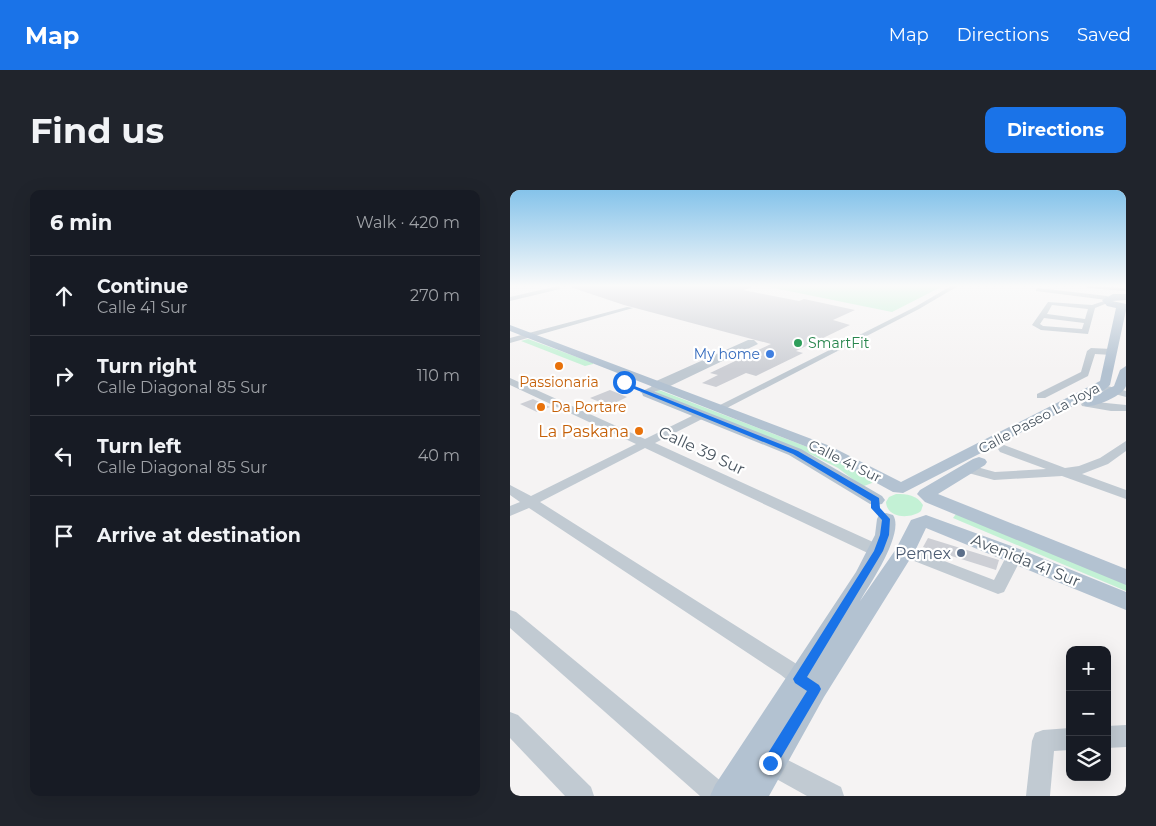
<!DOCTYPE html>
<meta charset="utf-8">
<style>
body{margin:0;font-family:Montserrat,sans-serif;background:#20242c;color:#f1f3f6}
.controls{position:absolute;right:15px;bottom:15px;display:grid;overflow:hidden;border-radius:10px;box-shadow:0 5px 20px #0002}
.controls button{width:45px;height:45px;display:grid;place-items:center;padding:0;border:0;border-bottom:1px solid #363941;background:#171b24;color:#f1f3f6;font:25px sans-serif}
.stop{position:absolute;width:15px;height:15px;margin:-11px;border:4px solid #1a73e8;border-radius:50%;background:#fff}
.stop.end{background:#1a73e8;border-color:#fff;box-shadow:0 1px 5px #0008}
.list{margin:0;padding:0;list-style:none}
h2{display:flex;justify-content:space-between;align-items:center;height:65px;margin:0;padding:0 20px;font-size:21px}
h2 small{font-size:16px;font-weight:400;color:#9ea1a6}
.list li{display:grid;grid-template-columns:32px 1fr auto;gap:15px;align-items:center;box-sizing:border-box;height:80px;padding:0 20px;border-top:1px solid #363941}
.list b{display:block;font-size:19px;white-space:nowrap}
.list p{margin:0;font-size:16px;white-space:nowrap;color:#9ea1a6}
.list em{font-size:16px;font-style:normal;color:#9ea1a6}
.icon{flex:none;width:28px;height:28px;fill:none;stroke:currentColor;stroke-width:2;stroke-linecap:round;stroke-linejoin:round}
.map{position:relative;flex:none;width:616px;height:606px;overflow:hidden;border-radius:10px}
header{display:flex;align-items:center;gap:30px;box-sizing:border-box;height:70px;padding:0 25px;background:#1a73e8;color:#fff}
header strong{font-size:24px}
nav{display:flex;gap:28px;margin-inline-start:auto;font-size:18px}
.intro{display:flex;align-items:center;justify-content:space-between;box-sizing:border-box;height:120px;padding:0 30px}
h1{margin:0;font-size:35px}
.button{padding:12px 22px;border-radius:10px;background:#1a73e8;color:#fff;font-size:18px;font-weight:700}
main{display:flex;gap:30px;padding:0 30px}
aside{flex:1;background:#171b24;border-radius:10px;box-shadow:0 5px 20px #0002}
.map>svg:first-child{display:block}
.green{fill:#c3f1d5}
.building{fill:#cdcfd5}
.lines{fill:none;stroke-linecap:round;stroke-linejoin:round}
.minor{fill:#c1cad2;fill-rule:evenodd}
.major{fill:#b3c2d1;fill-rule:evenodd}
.route{fill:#1a73e8}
.leisure-dot{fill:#2e9e5b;stroke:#fff;stroke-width:2}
.shop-dot{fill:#3f7fe0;stroke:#fff;stroke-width:2}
.food-dot{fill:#e8710a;stroke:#fff;stroke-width:2}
.service-dot{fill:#5c6f8a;stroke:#fff;stroke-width:2}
.labels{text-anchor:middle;stroke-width:4.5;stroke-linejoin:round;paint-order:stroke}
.far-leisure-label{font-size:14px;fill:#27864d;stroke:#fff;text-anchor:start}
.far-shop-label{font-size:14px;fill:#366cbe;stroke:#fff;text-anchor:end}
.far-food-label{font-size:14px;fill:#c56008;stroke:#fff}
.far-street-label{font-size:14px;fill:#4a5661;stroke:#fff}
.food-label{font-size:16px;fill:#c56008;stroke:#fff;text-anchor:end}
.street-label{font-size:16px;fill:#4a5661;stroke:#fff}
.service-label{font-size:16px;fill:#4e5e75;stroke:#fff;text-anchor:end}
</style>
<header>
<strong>Map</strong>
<nav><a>Map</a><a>Directions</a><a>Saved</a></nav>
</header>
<div class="intro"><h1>Find us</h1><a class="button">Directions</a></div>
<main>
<aside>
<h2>6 min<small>Walk · 420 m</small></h2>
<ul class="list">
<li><svg class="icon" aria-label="ahead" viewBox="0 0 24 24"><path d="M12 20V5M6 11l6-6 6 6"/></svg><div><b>Continue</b><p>Calle 41 Sur</p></div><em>270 m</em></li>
<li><svg class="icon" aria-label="right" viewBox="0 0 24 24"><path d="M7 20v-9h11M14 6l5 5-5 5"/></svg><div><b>Turn right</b><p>Calle Diagonal 85 Sur</p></div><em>110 m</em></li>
<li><svg class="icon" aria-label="left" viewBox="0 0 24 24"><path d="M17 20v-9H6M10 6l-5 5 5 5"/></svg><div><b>Turn left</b><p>Calle Diagonal 85 Sur</p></div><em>40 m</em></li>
<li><svg class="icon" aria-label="arrive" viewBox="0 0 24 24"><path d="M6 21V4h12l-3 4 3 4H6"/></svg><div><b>Arrive at destination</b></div></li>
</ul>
</aside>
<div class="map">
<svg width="616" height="606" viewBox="0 0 616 606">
<rect width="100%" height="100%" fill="#f5f3f3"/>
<g class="green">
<path d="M254,96H433L382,122Z"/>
<path d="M18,149L83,173V174L75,176L11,151Z"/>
<path d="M149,200L313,263L360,289L362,293L354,296L349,294L328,278L298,263L143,203Z"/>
<path d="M386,304C397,304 407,305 413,315L411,321C401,329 377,329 376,312L379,307Z"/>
<path d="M446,324L616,394V401L443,328Z"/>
</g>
<g class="building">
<path d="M61,96H241V98L233,100L289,111L294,109L345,120L323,130L340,135L286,161L293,163L246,186L236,183L206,197L192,193L208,185L200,183L261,154L114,115L60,97Z"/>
<path d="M100,200L117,207L99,216L80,208Z"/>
<path d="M23,209L40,217L27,222L10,214Z"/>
<path d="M418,348L489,370L486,380L413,357Z"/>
</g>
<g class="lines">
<g class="minor">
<path d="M48,96L51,98L50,99L0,111V107Z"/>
<path d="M441,96H448L409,119L213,220H205L204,218L405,117Z"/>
<path d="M575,96L614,98L616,101L578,98Z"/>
<path d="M528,98L597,106L600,108L597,110L600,112L585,118L578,144L531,140L522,135L538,112L582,115L597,110L526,101V99ZM542,115L578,119L575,129L537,124ZM534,128L574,133L572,139L533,136L530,134Z"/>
<path d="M117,117L123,118L0,153V148Z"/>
<path d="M238,150H244L248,154L156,198L135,205L130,202L141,197L144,192Z"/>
<path d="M581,158L602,159L606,162L602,165L585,164L578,186L535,208H527V204L571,182L577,161Z"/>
<path d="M0,188L135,249L188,223H196L197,225L196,227L145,253L374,357L376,361L374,365L368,366L362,365L135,258L30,312L285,473L301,486L304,492L301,498L294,501L287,498L271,485L19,318L0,326V316L10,312L0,305V295L21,306L126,254L0,195Z"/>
<path d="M594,195L616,201V207L590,200L589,198Z"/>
<path d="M576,211L616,215V221H601L572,216L571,214Z"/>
<path d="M616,251V261L598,274L572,284L616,300V309L552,286L484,290L451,281L450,278L456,274L485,282L536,279L490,262L488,259L494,255L555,278L569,276L590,268Z"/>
<path d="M395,356L484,390L499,361L505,360L511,361L513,365L494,402L488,404L389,365L387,361L389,357Z"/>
<path d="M0,420L6,422L218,597L221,606H190L0,438Z"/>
<path d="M0,522L8,525L81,597L84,606H55L0,548Z"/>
<path d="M616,535V557L597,558V536Z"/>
<path d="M560,538V560L544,561L540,606H516L522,551L525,543L533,540Z"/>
<path d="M260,561L331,597L334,606H297L252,581L248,573L252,565Z"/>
</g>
<g class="major">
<path d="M603,104H616V110L602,111L616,114V120L600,195L594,200L393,303L383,302L310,262L0,141V135L320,256L391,292L590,191L606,118L597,116L592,110Z"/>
<path d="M616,176C616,182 616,191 616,196C613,206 584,218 575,216L573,213L575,210L604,196L610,180Z"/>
<path d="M138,199L291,259L372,306L375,310L372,314L366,315L360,314L279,265L133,206L132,203Z"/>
<path d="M469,267L475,269L477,272L475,275L428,304L616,379V395L415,312L407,304L410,300L463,269Z"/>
<path d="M376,323L383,325C395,343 360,394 350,411L386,359L401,330L416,325L512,360L616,402V420L416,338L405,361L314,507L259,606H200L205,595L346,382L365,345L367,329L369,325Z"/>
</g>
</g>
<linearGradient id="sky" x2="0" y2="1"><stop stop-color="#85c3ea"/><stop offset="0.53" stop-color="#fafafa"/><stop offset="1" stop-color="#fafafa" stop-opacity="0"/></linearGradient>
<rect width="616" height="181" fill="url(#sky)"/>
<path class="route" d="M112,191L288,261L369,308L370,318L380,329L379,345L373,361L297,487L309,495L311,499L309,503L265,578L260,580L255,578L253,573L255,568L297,501L285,493L283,489L364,361L370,345L372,330L361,318V311L283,264L112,194Z"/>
<circle class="leisure-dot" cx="288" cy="153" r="5"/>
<circle class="shop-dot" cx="260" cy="164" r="5"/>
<g class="food-dot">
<circle cx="49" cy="176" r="5"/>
<circle cx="31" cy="217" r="5"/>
<circle cx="129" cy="241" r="5"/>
</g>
<circle class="service-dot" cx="451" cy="363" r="5"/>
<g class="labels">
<g class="far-leisure-label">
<text x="298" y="158">SmartFit</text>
</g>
<g class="far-shop-label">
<text x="250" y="169">My home</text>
</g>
<g class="far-food-label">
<text x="49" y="197">Passionaria</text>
<text x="41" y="222" text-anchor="start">Da Portare</text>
</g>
<g class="far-street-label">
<text transform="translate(529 228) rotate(-28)" y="5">Calle Paseo La Joya</text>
<text transform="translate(335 271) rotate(26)" y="5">Calle 41 Sur</text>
</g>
<g class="food-label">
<text x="119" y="247">La Paskana</text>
</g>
<g class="street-label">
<text transform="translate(192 260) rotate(25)" y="6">Calle 39 Sur</text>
<text transform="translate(516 370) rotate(22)" y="6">Avenida 41 Sur</text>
</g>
<g class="service-label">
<text x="441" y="369">Pemex</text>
</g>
</g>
</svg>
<div class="controls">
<button>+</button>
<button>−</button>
<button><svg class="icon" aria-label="layers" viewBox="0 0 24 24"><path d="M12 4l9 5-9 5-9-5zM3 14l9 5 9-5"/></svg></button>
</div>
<div class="stop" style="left:114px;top:192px"></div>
<div class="stop end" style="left:260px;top:573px"></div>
</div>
</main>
